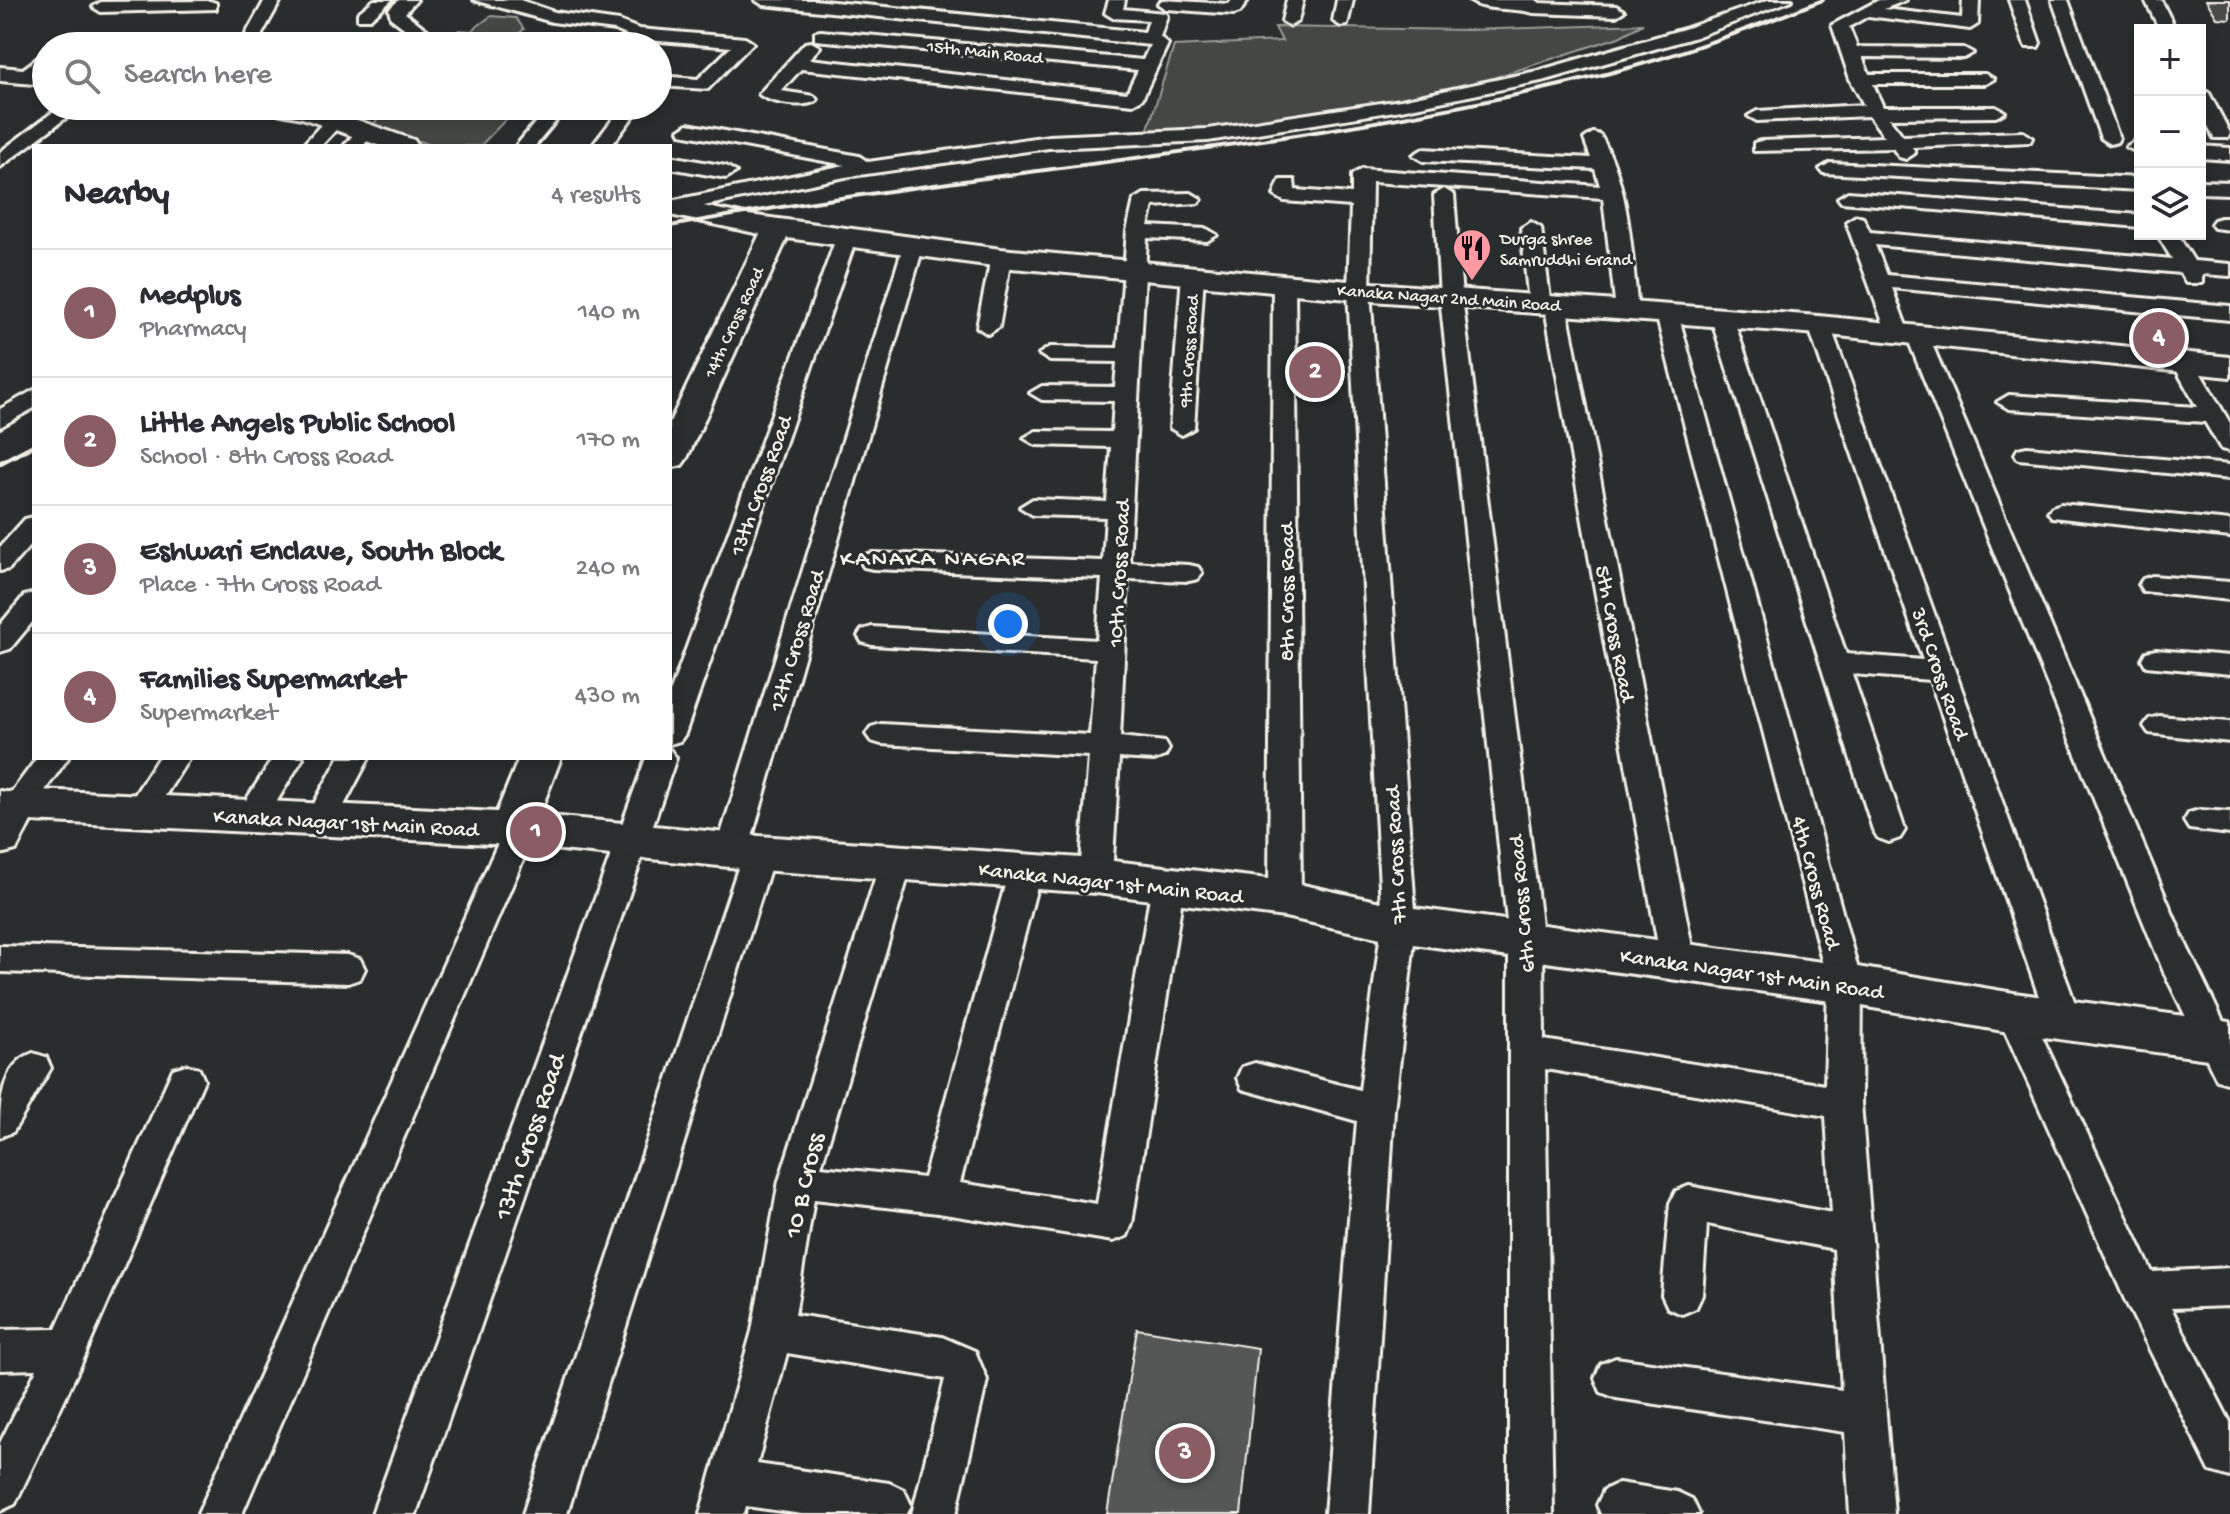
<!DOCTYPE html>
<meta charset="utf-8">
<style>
body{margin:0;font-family:"Gochi Hand",sans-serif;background:#f7f7f7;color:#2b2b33}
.controls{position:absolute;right:24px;top:24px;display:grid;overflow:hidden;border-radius:0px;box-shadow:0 4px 12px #0003}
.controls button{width:72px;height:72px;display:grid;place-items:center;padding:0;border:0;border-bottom:2px solid #e1e1e2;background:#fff;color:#2b2b33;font:40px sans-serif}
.you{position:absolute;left:1008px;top:624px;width:28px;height:28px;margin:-20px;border:6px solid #fff;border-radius:50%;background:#1a73e8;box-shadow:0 0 0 12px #1a73e833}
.badge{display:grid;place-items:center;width:52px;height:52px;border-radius:50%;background:#8a5d65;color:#fff;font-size:26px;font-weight:700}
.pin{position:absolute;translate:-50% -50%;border:4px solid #fff;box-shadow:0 2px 8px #0006}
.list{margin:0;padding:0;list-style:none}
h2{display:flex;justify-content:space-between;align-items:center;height:104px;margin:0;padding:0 32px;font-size:34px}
h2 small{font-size:26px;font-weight:400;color:#7c7c81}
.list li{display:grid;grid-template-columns:52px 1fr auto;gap:24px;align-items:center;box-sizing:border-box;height:128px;padding:0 32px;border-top:2px solid #e1e1e2}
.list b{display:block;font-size:30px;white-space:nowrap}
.list p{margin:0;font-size:26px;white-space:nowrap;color:#7c7c81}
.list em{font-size:26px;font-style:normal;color:#7c7c81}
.icon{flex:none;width:44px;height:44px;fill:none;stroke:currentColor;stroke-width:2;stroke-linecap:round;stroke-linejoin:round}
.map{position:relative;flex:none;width:2230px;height:1514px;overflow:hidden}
.search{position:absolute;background:#fff;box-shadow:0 4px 12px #0003;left:32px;top:32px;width:640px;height:88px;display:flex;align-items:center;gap:20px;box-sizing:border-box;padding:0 28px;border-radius:44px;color:#7c7c81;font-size:30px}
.panel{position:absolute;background:#fff;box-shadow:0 4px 12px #0003;left:32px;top:144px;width:640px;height:616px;border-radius:0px}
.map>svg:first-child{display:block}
.green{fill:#444645;stroke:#9c9c96;stroke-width:2}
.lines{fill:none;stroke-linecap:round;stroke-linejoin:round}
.street-casing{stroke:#f4f1e8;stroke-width:6}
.secondary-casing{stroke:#f4f1e8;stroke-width:6}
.street{fill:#2a2d2e;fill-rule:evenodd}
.secondary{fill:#2a2d2e;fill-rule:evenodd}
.rail-far1{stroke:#f4f1e8;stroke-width:4}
.rail{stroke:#f4f1e8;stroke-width:5}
.wall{fill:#494b4a;stroke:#f4f1e8;stroke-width:2}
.building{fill:#555756;stroke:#f4f1e8;stroke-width:2}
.labels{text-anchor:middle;stroke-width:6;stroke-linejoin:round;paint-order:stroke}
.far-street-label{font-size:18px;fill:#f4f1e8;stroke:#2a2d2e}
.far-poi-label{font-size:18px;fill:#f4f1e8;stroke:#2a2d2e;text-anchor:start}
.street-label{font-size:22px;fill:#f4f1e8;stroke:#2a2d2e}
.neighbourhood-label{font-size:24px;letter-spacing:2px;fill:#f4f1e8;stroke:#2a2d2e}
.near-street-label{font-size:26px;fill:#f4f1e8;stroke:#2a2d2e}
</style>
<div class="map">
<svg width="2230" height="1514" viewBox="0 0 2230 1514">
<rect width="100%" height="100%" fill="#2a2d2e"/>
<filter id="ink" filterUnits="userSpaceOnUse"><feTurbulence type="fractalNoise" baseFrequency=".0125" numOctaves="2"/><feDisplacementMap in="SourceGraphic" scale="16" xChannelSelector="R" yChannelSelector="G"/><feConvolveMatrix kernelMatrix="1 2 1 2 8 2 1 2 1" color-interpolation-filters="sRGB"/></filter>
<g filter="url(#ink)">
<g class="green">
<path d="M491,16L516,18L524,29L505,46H458L460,40L447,39L459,30L471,31Z"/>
<path d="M1643,24L1619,37L1447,93L1232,130L1146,135L1174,46L1282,41L1275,27L1468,30Z"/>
<path d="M392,106H519L480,146H434L372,125Z"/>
</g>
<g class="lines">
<g class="street-casing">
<g id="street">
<path d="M265,0H281L262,34V46H56L54,43L62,38L247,41L246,34Z"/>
<path d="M374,0H392L370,19H358V13Z"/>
<path d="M399,0H417L405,13L448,46H428L391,18L389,9Z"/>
<path d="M474,0H520L555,12L619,21L639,29L745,38L753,43L708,89L658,86V76L698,79L731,47L636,39L615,30L552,22Z"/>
<path d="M755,0H813L1145,32L1149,20L1113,18L1105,13L1109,0H1125L1123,9L1165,13L1167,16L1160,37L1168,44L1142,99L1133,104L801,69L781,91L814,96L817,100C806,109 769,103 759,94L805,43L811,42L820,47L809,59L1127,93L1138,70L815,40V32L821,31L1143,60L1150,45L763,5Z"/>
<path d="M1162,0L1229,4L1232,0H1248L1240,12L1234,14L1166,9L1158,4Z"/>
<path d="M1287,0H1303L1298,21L1290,26L1282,21Z"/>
<path d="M1337,0H1353L1347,25L1341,26L1333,21Z"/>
<path d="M1469,0H1536L1540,3L1616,6L1624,11L1616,16L1533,13C1516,7 1483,12 1469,0Z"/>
<path d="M1768,0H1792L1696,37L1546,80L1401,110L1208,141L1049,148L845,177L670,213V201L845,165L681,134L679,130L688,124L859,156L868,162L1049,136L1208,129L1401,100L1537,71L1684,29Z"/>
<path d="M1879,0H1906L1884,9L1962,18L1963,0H1979L1978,24L1970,29L1868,16L1849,27L1857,47L1964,48L1973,53L1964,58L1862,57L1869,74H1985L1994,79L1985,84H1873L1883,107H1996L2005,112L1996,117L1889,118L1903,136L2023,132L2032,138L2030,142L1912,147L1915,153L1906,159L1899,157L1893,148L1754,151V143L1761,141L1885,137L1869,116L1757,121L1748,116L1757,111L1864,105L1850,79L1832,25Z"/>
<path d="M2009,0H2025L2040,43L2038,47H2026L2024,43Z"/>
<path d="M2052,0H2068L2119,138L2117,142L2110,144L2101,138Z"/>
<path d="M2145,0H2161L2176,30H2160Z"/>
<path d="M210,1L216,3V9L101,12L93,7L101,2Z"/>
<path d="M46,52V66L31,80H19V72Z"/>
<path d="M2200,88L2209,93L2230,133L2228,138H2214C2204,120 2200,108 2200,88Z"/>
<path d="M61,106H82L0,167V152Z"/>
<path d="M549,106H568L535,146H516Z"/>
<path d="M623,106H641L611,146H592Z"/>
<path d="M335,115L344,121L321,146H302L328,117Z"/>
<path d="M365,127L374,133L363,146H344L358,129Z"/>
<path d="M1593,133L1600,135C1630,184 1631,252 1638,310L1627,317L1616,310L1603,198L1372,182L1370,291L1416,924L1394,1110L1369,1514H1325L1357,1121L1242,1089L1237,1078L1242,1067L1255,1063L1360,1090L1382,924L1348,291L1351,206L1284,201L1274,195L1280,180H1294L1295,190L1352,194V175L1362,169L1600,186L1595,169L1423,161L1413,155L1423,149L1591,158L1584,139Z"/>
<path d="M2135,141H2140V153L2126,147Z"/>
<path d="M2200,146L2230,148V160L2200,158Z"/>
<path d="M670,156L726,166L736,172L726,178L670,168Z"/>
<path d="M1830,163L2140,178V190L1823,173L1820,169Z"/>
<path d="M2200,181L2230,182V194L2200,193Z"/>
<path d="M1444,189L1454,195L1462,297L1543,940L1544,1040L1825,1085L1828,984L1656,314L1667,307L1678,314L1862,984L1861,1103L1894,1514H1850L1845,1432L1616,1398L1601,1392L1595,1378L1601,1364L1616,1358L1842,1390L1834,1249L1707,1224L1702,1295L1696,1308L1682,1314L1668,1308L1662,1295L1670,1203L1676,1191L1689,1186L1832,1213L1826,1116L1545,1069L1553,1514H1509V940L1440,297L1434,195Z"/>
<path d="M1848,192L2140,215V227L1841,202L1838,198Z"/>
<path d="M1191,193L1201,199L1198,203L1153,206L1148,226L1207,229L1217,235L1207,241L1147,238L1129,562L1189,565L1198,567L1202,573L1198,579L1189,581L1128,579L1120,737L1165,742L1169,749L1165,756L1154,760L1119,758L1112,876L1107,885L1096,888L1085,885L1080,876L1089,756L881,744L871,741L866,734L871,727L881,724L1090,735L1096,658L872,645L862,642L858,636L862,630L872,627L1097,640L1102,578L873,569L864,567L860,561L864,555L873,553L1103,561L1106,517L1033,515L1020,507L1033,499L1107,502L1111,447L1036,445L1024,438L1036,431L1112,432L1114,401L1042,400L1030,393L1042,386L1115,387L1117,362L1050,361L1039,354L1050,347L1118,348L1127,231L1134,200L1144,194Z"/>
<path d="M1856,216L1863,218L1870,232L2172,259L2157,234H2177L2194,261L2230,264V276L2202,274V283H2186L2180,273L1875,245L1887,275L2230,306V320L1892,288L1908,331L1917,328L1928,335L2182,936L2230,1036V1084L2217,1080L2163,970L1907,337L1898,340L1887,333L1846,222Z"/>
<path d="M2221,218H2230V230L2214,228L2211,224L2214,220Z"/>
<path d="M1531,222L1541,228L1550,299H1563L1566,304L1695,962L1690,971L1678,975L1666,971L1661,962L1545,308H1532L1529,303L1521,228Z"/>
<path d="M847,230L857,236L685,734L680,741L670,744V693L837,236Z"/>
<path d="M913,241L923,247L750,844L759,841L770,845L775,853L567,1514H523L741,859L732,862L721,858L716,850L903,247Z"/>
<path d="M1001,252L1011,258L999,327L988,334L977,327L991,258Z"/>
<path d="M1193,269L1204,275L1194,428L1182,435L1170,428L1182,275Z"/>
<path d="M1284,279L1295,285L1301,899L1297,908L1285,912L1273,908L1269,899L1273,285Z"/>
<path d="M1722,311L1733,318L1846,654L1923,660L1808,325L1819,318L1830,325L2081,1020L2076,1030L2064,1034L2052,1030L2047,1020L1930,680L1852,674L1905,830L1900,838L1889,842L1878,838L1873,830L1711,318Z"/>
<path d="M2183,355L2191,357L2230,423V451L2221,449L2205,422L2009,409L1997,402L2009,395L2197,407L2172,362Z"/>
<path d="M34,390V408L0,427V409Z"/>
<path d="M2027,447L2230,465V479L2018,459L2015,454L2018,449Z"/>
<path d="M2061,504L2230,521V537L2052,517L2048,512L2052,507Z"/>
<path d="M34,517V541L9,569L0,571V547L25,519Z"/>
<path d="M2152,576L2230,582V600L2143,591L2139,585L2143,579Z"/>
<path d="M34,593V620L10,649L0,652V625L24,596Z"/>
<path d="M2156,650L2230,656V674L2146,666L2142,659L2146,652Z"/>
<path d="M2159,716L2230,722V742L2149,733L2144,726L2149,719Z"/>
<path d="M670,750L676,758L416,1514H372L646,758H670Z"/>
<path d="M37,758H68L29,813L18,816L0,813V791L11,793Z"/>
<path d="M158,758H189L151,818L140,821L129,818L125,810Z"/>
<path d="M273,758H303L263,824L252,827L241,824L236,816Z"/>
<path d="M339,758H369L332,828L321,831L310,828L305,820Z"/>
<path d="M2200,810L2230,812V834L2189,829L2184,821L2189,813Z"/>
<path d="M519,820L530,824L535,832L242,1514H198L503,832L508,824Z"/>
<path d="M897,848L908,852L913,860L821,1167L924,1178L1009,871L1014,862L1025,859L1036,862L1041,871L960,1183L1097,1204L1152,885L1157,876L1168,873L1179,876L1184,885L1132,1224L1127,1236L1113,1241L938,1213L814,1199L795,1315L942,1337L975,1351L987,1380L956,1514H912L945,1379L787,1353L757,1464L889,1483L904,1490L911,1505L907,1514H802L746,1506L744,1514H700L752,1331L779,1181L881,860L886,852Z"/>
<path d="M0,946L348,955L360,959L365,969L360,979L348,983L0,972Z"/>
<path d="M2014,999L2026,1003L2031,1013L2152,1272L2230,1268V1306L2171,1308L2230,1422V1477L2210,1471L2127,1304L1997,1013L2002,1003Z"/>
<path d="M33,1053L46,1057L51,1068L13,1132L0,1137C0,1105 0,1065 33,1053Z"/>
<path d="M186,1065L199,1069L204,1080L82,1362L15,1504L0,1511V1443L37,1369L0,1370V1330L56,1329L173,1069Z"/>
<path d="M1619,1483L1677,1492L1692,1499L1699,1514H1601L1597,1505L1604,1490Z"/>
</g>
</g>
<g class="secondary-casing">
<g id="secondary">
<path d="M0,67L46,71V85L0,81Z"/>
<path d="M263,106H317L414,140L418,146H380L302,118L267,111Z"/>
<path d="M670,199L741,214L1001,249L1359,282L1819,316L2230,357V377L1819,334L1359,300L1001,267L787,238L687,458L682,465L670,468V422L760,234L670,215Z"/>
<path d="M519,758H561L539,815L759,836L1096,859L1285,881L1399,906L1845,965L2014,993L2230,1022V1062L2014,1033L1845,1003L1399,942L1285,917L1096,893L759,870L512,845L31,821L16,850L0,854V799L3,794L18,789L497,812Z"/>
</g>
</g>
<use href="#street" class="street"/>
<use href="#secondary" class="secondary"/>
<path class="rail-far1" d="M670,226C981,169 1299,151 1606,74C1680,55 1752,28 1823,0"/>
<path class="rail" d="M0,463L34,445"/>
</g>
<path class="wall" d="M2206,0H2230V19L2217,18Z"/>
<path class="building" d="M1137,1329L1258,1348L1241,1514H1107Z"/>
</g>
<defs>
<g id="restaurant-pin" transform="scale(2)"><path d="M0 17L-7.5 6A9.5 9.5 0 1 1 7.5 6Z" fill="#ff9aa2" stroke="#2a2d2e"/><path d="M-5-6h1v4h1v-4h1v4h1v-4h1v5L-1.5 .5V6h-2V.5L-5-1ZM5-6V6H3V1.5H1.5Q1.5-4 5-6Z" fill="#111"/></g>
</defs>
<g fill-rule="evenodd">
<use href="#restaurant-pin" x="1472" y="248"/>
</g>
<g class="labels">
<g class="far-street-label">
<text transform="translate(985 51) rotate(6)" y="6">15th Main Road</text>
<text transform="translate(1449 297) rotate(4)" y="6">Kanaka Nagar 2nd Main Road</text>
<text transform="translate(733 322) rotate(-65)" y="6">14th Cross Road</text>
<text transform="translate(1188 351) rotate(-86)" y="6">9th Cross Road</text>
</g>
<g class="far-poi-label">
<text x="1500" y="244">Durga shree<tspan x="1500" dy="21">Samruddhi Grand</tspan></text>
</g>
<g class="street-label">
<text transform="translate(759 485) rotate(-70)" y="8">13th Cross Road</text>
<text transform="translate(1117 573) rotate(-87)" y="8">10th Cross Road</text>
<text transform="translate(1285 592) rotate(-90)" y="8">8th Cross Road</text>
<text transform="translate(1617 633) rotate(79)" y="8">5th Cross Road</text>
<text transform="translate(795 640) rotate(-73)" y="8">12th Cross Road</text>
<text transform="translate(1942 673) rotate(71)" y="8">3rd Cross Road</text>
<text transform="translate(346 821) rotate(3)" y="8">Kanaka Nagar 1st Main Road</text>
<text transform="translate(1394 855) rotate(-93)" y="8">7th Cross Road</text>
<text transform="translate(1111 881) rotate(6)" y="8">Kanaka Nagar 1st Main Road</text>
<text transform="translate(1818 882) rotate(75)" y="8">4th Cross Road</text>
<text transform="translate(1520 904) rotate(-95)" y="8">6th Cross Road</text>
<text transform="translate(1752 972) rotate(8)" y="8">Kanaka Nagar 1st Main Road</text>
</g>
<g class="neighbourhood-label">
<text x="933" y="565">KANAKA NAGAR</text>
</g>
<g class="near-street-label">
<text transform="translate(528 1136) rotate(-71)" y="9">13th Cross Road</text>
<text transform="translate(802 1185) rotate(-77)" y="9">10 B Cross</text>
</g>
</g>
</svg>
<div class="controls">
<button>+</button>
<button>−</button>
<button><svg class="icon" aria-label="layers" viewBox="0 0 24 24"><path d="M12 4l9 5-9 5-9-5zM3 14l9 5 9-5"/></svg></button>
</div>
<div class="you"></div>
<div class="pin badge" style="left:536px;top:832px">1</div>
<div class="pin badge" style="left:1315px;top:372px">2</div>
<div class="pin badge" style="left:1185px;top:1453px">3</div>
<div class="pin badge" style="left:2159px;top:338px">4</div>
<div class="search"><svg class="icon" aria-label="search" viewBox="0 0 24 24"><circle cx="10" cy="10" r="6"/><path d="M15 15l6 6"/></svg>Search here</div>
<section class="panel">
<h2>Nearby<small>4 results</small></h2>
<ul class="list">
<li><span class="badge">1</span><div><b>Medplus</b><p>Pharmacy</p></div><em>140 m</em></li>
<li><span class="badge">2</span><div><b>Little Angels Public School</b><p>School · 8th Cross Road</p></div><em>170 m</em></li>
<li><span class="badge">3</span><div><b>Eshwari Enclave, South Block</b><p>Place · 7th Cross Road</p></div><em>240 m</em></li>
<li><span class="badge">4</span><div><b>Families Supermarket</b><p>Supermarket</p></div><em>430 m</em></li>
</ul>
</section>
</div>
